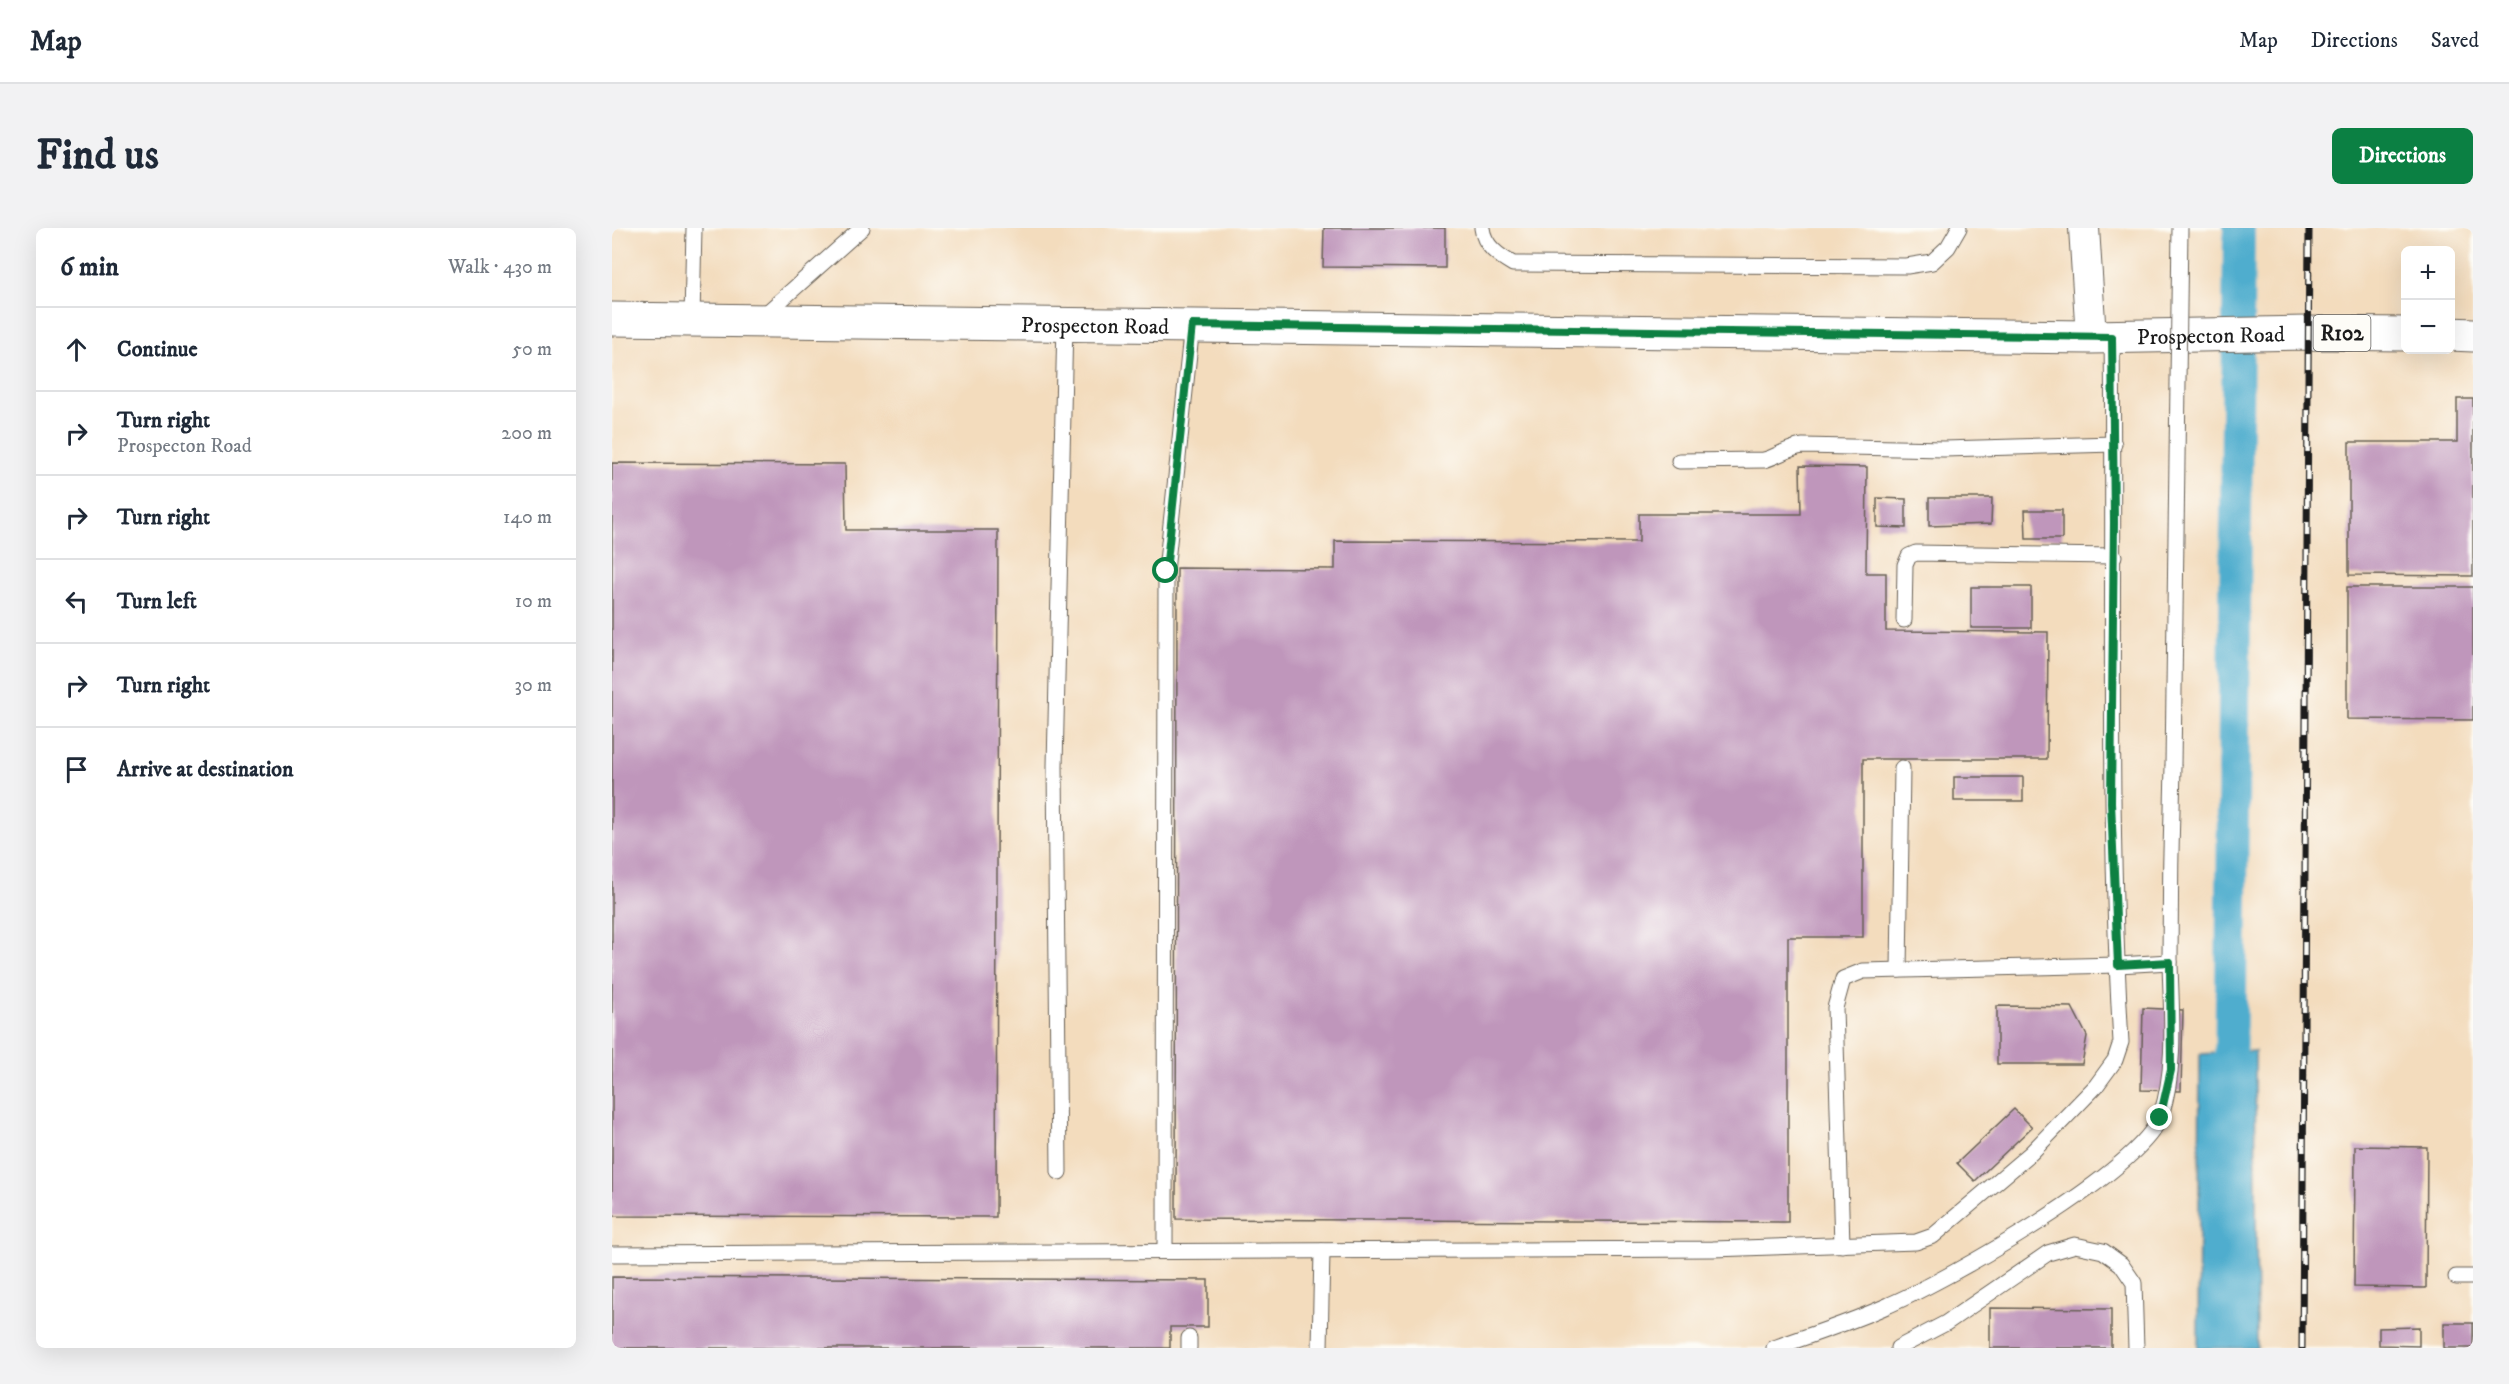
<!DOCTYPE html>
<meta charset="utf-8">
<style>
body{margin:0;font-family:"IM FELL DW Pica",serif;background:#f2f2f3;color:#1f2937}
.controls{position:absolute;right:18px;top:18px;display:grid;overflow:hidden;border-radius:9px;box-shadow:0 6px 24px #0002}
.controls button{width:54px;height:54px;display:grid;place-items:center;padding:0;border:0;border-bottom:2px solid #e0e1e3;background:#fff;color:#1f2937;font:30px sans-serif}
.stop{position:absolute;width:18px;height:18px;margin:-14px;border:4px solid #0b8043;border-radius:50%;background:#fff}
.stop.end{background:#0b8043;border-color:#fff;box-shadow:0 2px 6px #0008}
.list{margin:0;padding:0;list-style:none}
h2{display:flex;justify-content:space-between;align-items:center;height:78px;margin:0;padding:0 24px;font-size:26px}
h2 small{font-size:20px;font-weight:400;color:#747a83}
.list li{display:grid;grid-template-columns:39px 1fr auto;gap:18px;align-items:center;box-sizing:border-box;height:84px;padding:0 24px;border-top:2px solid #e0e1e3}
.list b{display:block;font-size:22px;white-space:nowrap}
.list p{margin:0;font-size:20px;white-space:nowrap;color:#747a83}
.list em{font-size:20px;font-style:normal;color:#747a83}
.icon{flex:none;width:33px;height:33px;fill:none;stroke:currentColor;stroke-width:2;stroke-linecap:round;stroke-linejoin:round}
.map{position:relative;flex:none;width:1861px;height:1120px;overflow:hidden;border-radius:9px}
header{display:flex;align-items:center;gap:36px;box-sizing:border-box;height:84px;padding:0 30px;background:#fff;border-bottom:2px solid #e0e1e3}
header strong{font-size:28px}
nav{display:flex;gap:33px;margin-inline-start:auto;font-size:21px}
.intro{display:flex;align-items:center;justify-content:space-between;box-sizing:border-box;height:144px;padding:0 36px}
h1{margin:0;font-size:42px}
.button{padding:15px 27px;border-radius:9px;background:#0b8043;color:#fff;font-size:21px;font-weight:700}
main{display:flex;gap:36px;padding:0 36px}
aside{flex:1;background:#fff;border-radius:9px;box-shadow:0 6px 24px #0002}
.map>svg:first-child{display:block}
.water{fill:#50adce;stroke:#366475;stroke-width:1.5}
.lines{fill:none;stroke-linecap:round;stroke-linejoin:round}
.canal{stroke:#50adce;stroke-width:32}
.building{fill:#bf96bb}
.lane-casing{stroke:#675f54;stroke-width:17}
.street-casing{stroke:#675f54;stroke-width:32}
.primary-casing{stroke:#675f54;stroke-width:35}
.lane{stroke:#fff;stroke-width:15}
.street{stroke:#fff;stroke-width:30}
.primary{stroke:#fff;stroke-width:33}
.rail-casing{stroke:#1c1c1c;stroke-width:7}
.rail{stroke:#fdfcf7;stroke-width:4.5;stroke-dasharray:14;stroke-linecap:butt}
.lane-bridge-casing{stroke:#675f54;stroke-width:17;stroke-linecap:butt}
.lane-bridge{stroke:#fff;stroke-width:15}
.route{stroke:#0b8043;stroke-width:8}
.labels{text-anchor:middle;stroke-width:6;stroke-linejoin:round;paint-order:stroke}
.shield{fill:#fdfcf7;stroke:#605f5e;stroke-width:1.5}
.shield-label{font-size:21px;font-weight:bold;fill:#1c1c1c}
.street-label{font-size:22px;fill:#1c1c1c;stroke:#fdfcf7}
</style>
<header>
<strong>Map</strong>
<nav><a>Map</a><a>Directions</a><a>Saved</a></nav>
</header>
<div class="intro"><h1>Find us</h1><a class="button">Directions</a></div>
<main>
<aside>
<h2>6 min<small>Walk · 430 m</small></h2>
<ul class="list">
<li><svg class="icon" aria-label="ahead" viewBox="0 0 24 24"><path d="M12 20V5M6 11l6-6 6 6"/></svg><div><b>Continue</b></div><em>50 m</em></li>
<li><svg class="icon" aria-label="right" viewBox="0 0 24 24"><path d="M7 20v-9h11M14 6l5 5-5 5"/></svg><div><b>Turn right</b><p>Prospecton Road</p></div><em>200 m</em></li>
<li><svg class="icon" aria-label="right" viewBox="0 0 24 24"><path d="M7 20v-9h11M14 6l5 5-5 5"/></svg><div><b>Turn right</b></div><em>140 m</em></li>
<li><svg class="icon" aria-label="left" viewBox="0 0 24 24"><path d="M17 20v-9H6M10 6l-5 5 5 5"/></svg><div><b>Turn left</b></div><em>10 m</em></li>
<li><svg class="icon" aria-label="right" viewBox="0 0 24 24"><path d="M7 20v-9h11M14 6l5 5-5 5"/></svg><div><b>Turn right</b></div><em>30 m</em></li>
<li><svg class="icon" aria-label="arrive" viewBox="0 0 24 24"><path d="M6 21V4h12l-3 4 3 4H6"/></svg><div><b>Arrive at destination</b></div></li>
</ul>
</aside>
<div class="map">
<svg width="1861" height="1120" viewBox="0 0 1861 1120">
<rect width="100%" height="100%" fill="#fdfcf7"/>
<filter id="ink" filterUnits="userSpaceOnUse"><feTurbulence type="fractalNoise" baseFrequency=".0167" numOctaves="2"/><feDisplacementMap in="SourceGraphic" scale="12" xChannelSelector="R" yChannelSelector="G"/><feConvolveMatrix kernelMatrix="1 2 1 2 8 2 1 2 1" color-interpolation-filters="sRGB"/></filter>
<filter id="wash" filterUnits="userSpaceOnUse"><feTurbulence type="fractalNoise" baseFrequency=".008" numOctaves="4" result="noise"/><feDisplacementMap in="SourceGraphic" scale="24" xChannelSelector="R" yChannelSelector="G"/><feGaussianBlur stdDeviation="1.35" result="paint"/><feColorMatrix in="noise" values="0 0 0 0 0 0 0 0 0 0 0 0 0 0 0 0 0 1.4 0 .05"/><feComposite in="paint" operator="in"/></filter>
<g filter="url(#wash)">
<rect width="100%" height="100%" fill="#f3dcbd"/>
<path class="water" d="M1643,823L1645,1120H1586L1588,826Z"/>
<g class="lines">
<path class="canal" d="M1618,866L1627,0"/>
</g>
<g id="blocks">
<g class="building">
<path d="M712,0H833V40L711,39Z"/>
<path d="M1845,171H1861V348L1737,347V214H1845Z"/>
<path d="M0,235L233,236L234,302H386L384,989L0,988Z"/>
<path d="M1188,238L1255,239L1254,345H1274V403L1436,404L1435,531H1251V709H1176V994L564,991L565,340L723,341V313L1027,314V286H1189Z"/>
<path d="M1265,270L1294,271V300L1265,299Z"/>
<path d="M1317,270H1380L1379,296L1317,298Z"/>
<path d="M1413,282H1450V311H1414Z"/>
<rect x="1359" y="359" width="60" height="41"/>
<path d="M1735,359H1861V492L1735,491Z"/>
<rect x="1342" y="549" width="69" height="24"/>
<path d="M1385,778L1460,779L1475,808L1470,836H1385Z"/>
<path d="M1531,780L1571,782L1569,863L1529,862Z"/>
<path d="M1402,881L1420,899L1363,953L1345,935Z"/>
<path d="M1743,918L1815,919L1814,1060L1742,1059Z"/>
<path d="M0,1049L596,1052V1099H558V1120H0Z"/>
<path d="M1378,1080L1499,1081V1120H1378Z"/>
<rect x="1832" y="1095" width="29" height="25"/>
<path d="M1807,1099V1118L1767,1117V1100Z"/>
</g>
</g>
</g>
<g filter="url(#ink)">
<use href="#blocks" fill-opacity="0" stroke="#675f54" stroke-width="1.5"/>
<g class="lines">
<g class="lane-casing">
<g id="lane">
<path d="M870,0C872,18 887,28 901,36L1295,38L1320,34L1336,19L1347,0"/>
<path d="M149,90L250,0"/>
<path d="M80,91L82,0"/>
<path d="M1067,233L1152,232C1166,228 1176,220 1191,218L1332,221L1502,216"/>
<path d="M1292,392L1293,337L1297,328L1304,325L1502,328"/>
<path d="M1287,742L1290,540"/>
<path d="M447,944L443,538L453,95"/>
<path d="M1230,1017L1223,780L1231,751L1251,743L1506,737L1558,734"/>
<path d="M553,1022L554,343L580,97"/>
<path d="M0,1026L1101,1021L1304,1014L1321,1008L1419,925L1484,858L1503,832L1509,814C1495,579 1503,344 1500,109"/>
<path d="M1844,1049H1861"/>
<path d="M577,1120V1110"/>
<path d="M708,1120L710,1023"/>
<path d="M1162,1120C1201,1106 1240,1094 1277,1077C1335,1052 1530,943 1549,887C1565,838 1559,784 1558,734C1558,669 1559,603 1561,538"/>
<path d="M1286,1120L1334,1095L1436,1025L1463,1017L1491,1023L1509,1036L1522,1055L1524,1120"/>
</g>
</g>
<g class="street-casing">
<path id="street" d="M1472,0L1479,109"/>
</g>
<g class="primary-casing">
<g id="primary">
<path id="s1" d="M0,91L1479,109L1696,105L1794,106"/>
<path d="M1838,106L1861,107"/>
</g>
</g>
<use href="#lane" class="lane"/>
<use href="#street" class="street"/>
<use href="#primary" class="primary"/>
<g class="rail-casing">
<path id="rail" d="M1690,1120L1697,0"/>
</g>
<use href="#rail" class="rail"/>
<g class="lane-bridge-casing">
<path id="lane-bridge" d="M1561,538L1568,0"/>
</g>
<use href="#lane-bridge" class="lane-bridge"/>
</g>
</g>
<g class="lines" filter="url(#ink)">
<path class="route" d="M554,343L580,97L1500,109L1502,294L1499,574L1506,737L1558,734L1559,842L1548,890"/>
</g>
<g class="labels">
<rect class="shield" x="1701.5" y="87" width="57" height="36" rx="4.5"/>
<g class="shield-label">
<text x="1730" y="112">R102</text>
</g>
<g class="street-label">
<text dy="8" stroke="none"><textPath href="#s1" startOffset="483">Prospecton Road</textPath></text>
<text dy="8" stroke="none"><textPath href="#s1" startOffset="1599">Prospecton Road</textPath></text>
</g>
</g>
</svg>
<div class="controls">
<button>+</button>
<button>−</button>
</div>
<div class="stop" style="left:554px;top:343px"></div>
<div class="stop end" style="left:1548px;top:890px"></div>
</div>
</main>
